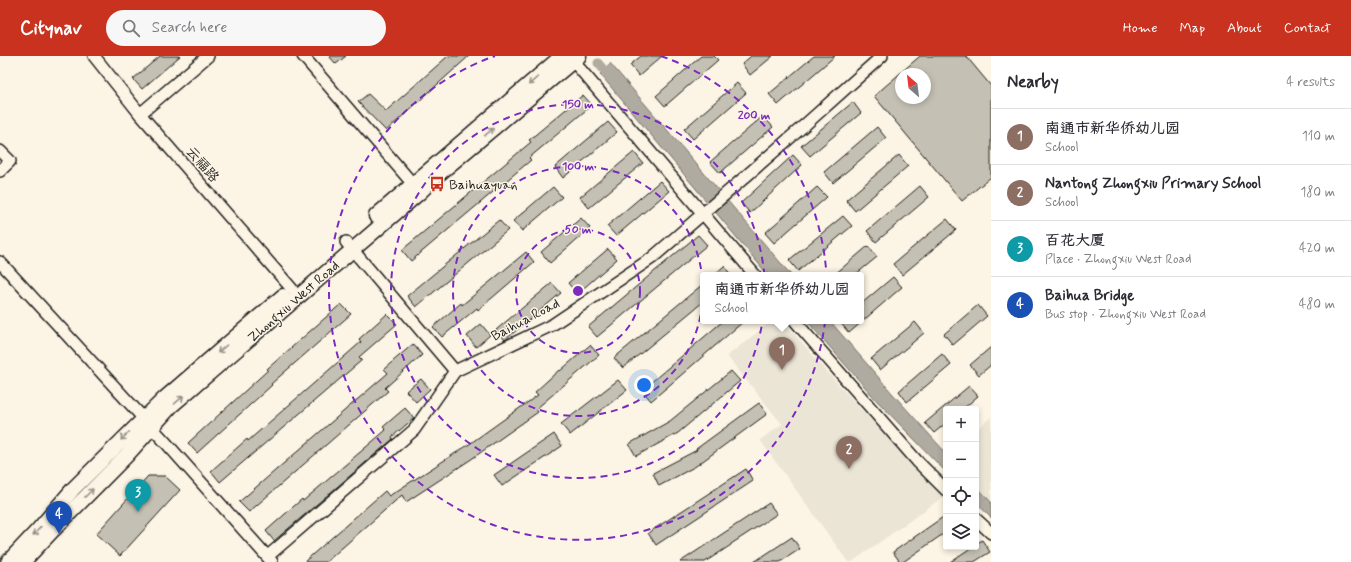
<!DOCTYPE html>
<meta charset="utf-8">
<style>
body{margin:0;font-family:Mynerve,"LXGW WenKai TC",sans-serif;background:#f7f7f7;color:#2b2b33}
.controls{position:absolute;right:12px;bottom:12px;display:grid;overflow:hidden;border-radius:4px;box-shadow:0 2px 6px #0003}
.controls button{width:36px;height:36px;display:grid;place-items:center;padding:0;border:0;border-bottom:1px solid #e1e1e2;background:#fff;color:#2b2b33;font:20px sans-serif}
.compass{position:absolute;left:895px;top:12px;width:36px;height:36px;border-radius:50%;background:#fff;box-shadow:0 2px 6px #0003;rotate:332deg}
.you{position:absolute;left:644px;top:329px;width:14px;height:14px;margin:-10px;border:3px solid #fff;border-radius:50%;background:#1a73e8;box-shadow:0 0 0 6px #1a73e833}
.badge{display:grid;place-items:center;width:26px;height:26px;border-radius:50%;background:#c8321e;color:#fff;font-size:13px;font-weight:700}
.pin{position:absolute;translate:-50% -33px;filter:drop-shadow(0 1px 2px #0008)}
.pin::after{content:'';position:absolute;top:21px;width:14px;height:12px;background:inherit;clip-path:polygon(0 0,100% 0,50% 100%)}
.popup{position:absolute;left:700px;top:216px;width:164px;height:52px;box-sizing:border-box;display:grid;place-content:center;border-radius:4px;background:#fff;filter:drop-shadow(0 1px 3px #0005);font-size:13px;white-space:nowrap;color:#7c7c81}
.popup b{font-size:15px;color:#2b2b33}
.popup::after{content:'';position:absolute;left:50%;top:100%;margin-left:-8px;border:8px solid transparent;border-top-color:#fff}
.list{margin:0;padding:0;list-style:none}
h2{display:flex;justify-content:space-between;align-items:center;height:52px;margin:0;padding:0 16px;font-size:17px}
h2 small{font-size:13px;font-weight:400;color:#7c7c81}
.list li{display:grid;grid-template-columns:26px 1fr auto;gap:12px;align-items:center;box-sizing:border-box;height:56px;padding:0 16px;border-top:1px solid #e1e1e2}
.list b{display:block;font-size:15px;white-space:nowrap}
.list p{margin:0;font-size:13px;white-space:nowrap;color:#7c7c81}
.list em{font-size:13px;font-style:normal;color:#7c7c81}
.icon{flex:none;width:22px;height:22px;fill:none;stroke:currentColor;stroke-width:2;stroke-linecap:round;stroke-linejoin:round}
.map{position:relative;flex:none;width:991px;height:506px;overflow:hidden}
header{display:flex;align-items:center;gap:24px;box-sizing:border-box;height:56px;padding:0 20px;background:#c8321e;color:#fff}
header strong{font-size:19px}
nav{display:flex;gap:22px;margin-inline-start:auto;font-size:14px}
.search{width:280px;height:36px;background:#f7f7f7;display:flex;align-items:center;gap:10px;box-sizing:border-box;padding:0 14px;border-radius:22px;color:#7c7c81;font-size:15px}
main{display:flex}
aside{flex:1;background:#fff}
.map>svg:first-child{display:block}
.built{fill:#ebe5d6}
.water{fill:#b0aba1;stroke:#75726c}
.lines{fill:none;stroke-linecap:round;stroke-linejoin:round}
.canal{stroke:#b0aba1;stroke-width:9}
.building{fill:#c4c0b3;stroke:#1c1c1c;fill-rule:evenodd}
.minor-casing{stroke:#1c1c1c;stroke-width:14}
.major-casing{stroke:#1c1c1c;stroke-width:17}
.minor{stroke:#fcf5e5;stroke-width:11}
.major{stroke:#fcf5e5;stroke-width:14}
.oneway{stroke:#97938b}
.ring{fill:none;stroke:#7b2cbf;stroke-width:2;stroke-dasharray:7 5}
.labels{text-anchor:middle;stroke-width:3;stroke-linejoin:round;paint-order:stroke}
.street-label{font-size:14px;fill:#1c1c1c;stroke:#fcf5e5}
.poi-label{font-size:14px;fill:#1c1c1c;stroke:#fcf5e5;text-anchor:start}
.centre{fill:#7b2cbf;stroke:#fcf5e5;stroke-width:2}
.ring-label{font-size:12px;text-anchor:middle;font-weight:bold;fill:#7b2cbf;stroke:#fcf5e5;stroke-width:3;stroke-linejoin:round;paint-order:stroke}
</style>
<header>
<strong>Citynav</strong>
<div class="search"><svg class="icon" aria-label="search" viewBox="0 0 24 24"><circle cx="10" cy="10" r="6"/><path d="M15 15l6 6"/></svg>Search here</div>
<nav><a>Home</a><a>Map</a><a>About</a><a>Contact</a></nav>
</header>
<main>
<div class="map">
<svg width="991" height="506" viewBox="0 0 991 506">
<rect width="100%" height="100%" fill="#fcf5e5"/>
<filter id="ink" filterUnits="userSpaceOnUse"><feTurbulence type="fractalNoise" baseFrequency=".025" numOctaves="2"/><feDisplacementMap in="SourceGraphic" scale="8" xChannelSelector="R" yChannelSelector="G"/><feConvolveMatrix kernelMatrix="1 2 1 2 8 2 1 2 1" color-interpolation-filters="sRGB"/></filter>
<g filter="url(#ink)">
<g class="built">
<path d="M772,265H783L837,327L943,441L852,506H848L760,384L782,368L727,300Z"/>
<path d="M991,361V452L976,438V374Z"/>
</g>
<g class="water">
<path d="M610,7L791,219H768L600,18Z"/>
<path d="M807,265H830L892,337L946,397V416L878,346Z"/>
<path d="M976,430L991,446V462L976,446Z"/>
</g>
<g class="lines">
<path class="canal" d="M598,7L604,14"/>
</g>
<g class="building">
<path d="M160,0H180L142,33L133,23Z"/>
<path d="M329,0H346L336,8Z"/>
<path d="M448,0H469L386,75L358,46L368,38L386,55Z"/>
<path d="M641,0H662L639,20L630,9Z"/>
<path d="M701,0H714L718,4L665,50L656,40Z"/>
<path d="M751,0H773L750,19L742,8Z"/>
<path d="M814,0H835L778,49L769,38Z"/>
<path d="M920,0H966L991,30V121L962,145L874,40ZM901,18H925V42H901Z"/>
<path d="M737,27L746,37L693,83L684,73Z"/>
<path d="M583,39L592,49L529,102L531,104L411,205L402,194L531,86L529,84Z"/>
<path d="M853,46L861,57L810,100L801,90Z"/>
<path d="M763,60L773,71L720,117L710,106Z"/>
<path d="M608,66L617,76L563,122L555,111Z"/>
<path d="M877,71L886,82L833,127L824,116Z"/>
<path d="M634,96L643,107L589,152L580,141Z"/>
<path d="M793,99L802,109L750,157L741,147Z"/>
<path d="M899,99L908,110L855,155L846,144Z"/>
<path d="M660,125L669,135L616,180L607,170Z"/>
<path d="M920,130L929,141L876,186L867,175Z"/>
<path d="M553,131L562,141L522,175L513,165Z"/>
<path d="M817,131L827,141L774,187L765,177Z"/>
<path d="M843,160L852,170L798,215L789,204Z"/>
<path d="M581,162L590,172L550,207L541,196Z"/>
<path d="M947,163L956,174L902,219L893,208Z"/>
<path d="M499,164L508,174L416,251L407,240Z"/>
<path d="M698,179L707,189L597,281L588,271Z"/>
<path d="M868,190L877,201L855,219H834Z"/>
<path d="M608,193L617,203L577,238L568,227Z"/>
<path d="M526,196L534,206L478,254L477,252L442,281L433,271L461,247L462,249Z"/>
<path d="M724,210L731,219H714Z"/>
<path d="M893,221L902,231L849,277L839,265H861V248Z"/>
<path d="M552,227L561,237L505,284L496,274Z"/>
<path d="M703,228V246L623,312L614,302Z"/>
<path d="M341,248L351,258L271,328L272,329L197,397L188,387L268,314L267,313Z"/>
<path d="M978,249L987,260L953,289L944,278Z"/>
<path d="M387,258L397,268L359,301L362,304L220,426L211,415L247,383L248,385L289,349L361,286L359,283Z"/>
<path d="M723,265H744L651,345L642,334Z"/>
<path d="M915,266L924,277L880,314L871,303Z"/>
<path d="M481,268L490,279L476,291L467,280Z"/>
<path d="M413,288L422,299L385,332L388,335L249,456L239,446L388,317L384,313Z"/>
<path d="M590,289L599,299L536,353L538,356L470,404L406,446L402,439L326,506H304L385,435L389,440L468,389L538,339L535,336L559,314L560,315Z"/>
<path d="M991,291V309L979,319L970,309Z"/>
<path d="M942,298L951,309L907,346L899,335Z"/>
<path d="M731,315L740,325L678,377L636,400L629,388L670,365Z"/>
<path d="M421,323L430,333L416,346L406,335Z"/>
<path d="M618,324L627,334L570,379L561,368Z"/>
<path d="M969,330L978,340L963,353H946V367L934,377L925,367Z"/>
<path d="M759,347L767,358L696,410L659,430L653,417L697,394L696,393Z"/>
<path d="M405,352L414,362L392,381L393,383L274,485L266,475L302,443L303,445L386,374L383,371Z"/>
<path d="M554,378L562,390L502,430L494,419Z"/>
<path d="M746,413L753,425L656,489L648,477Z"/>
<path d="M148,420H165L180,434L120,500L96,478Z"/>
<path d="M769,447L777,458L731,488V489L705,506H680Z"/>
<path d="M946,459V476L903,506H900L893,496Z"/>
<path d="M792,481L800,493L780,506H754Z"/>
<path d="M982,484L990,496L974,506H950L972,491H976V488Z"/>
</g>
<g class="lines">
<g class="minor-casing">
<g id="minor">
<path d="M94,0L140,58L292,233"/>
<path d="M303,0L418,134"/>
<path d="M569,0L755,219"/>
<path d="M140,58L208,0"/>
<path d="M0,95L10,105L0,115"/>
<path d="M346,186L455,315"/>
<path d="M0,206L168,389L272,506"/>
<path d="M795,265L917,405L946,434"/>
<path d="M976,463L991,477"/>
<path d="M268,500L414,374L455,315L552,269L652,202L807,67L882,0"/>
</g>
</g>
<g class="major-casing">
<g id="major">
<path d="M376,160L562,0"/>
<path d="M8,506L38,474L74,432L164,343L283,240"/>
<path d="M23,506L53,474L126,400L171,350L420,136L434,122L579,0"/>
</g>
</g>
<use href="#minor" class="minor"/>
<use href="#major" class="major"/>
</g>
<defs><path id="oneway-shaft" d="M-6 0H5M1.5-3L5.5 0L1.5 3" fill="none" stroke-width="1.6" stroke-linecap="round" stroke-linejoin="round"/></defs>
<g class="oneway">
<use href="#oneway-shaft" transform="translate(533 25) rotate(139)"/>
<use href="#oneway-shaft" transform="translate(489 76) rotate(-40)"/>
<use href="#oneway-shaft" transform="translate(222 293) rotate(139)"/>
<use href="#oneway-shaft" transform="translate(179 344) rotate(-41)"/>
<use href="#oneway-shaft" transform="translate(125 380) rotate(136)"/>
<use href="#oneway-shaft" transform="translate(89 437) rotate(-45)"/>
<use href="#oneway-shaft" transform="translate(37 475) rotate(132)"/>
</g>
</g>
<g class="ring">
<circle cx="578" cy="235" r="62"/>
<circle cx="578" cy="235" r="125"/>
<circle cx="578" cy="235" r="187"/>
<path d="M661 0A249 249 0 1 1 495 0"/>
</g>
<defs>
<g id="bus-bare" transform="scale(1.2)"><path d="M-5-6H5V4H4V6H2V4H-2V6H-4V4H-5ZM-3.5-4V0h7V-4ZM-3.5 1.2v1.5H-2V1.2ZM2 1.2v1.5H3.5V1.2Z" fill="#c8321e" stroke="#fcf5e5" stroke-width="2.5" paint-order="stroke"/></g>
</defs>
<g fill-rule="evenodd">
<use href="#bus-bare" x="437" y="128"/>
</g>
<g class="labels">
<g class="street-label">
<text transform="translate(203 108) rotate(49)" y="5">云福路</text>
<text transform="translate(293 245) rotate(-41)" y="5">Zhongxiu West Road</text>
<text transform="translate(525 263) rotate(-28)" y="5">Baihua Road</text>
</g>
<g class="poi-label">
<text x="449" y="133">Baihuayuan</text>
</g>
</g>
<circle cx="578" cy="235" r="6" class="centre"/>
<g class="ring-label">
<text x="578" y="52">150 m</text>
<text x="754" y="63">200 m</text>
<text x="578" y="114">100 m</text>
<text x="578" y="177">50 m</text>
</g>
</svg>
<div class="controls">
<button>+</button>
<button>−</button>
<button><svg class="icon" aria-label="locate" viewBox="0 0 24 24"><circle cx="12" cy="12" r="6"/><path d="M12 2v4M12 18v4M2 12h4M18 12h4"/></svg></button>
<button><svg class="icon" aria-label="layers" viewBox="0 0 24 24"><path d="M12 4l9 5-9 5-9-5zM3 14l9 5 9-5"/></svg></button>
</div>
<svg class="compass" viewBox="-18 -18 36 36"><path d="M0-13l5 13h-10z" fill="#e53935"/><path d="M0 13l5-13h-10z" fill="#7c7c81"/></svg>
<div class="you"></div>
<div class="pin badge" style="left:782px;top:314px;background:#8d6e63">1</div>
<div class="popup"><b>南通市新华侨幼儿园</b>School</div>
<div class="pin badge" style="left:849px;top:413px;background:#8d6e63">2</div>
<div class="pin badge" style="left:138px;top:456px;background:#0f9aa8">3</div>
<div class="pin badge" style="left:59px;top:478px;background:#1a4fb4">4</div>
</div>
<aside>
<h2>Nearby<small>4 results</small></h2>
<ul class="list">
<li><span class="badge" style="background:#8d6e63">1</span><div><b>南通市新华侨幼儿园</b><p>School</p></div><em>110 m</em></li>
<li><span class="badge" style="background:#8d6e63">2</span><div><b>Nantong Zhongxiu Primary School</b><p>School</p></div><em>180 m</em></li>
<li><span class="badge" style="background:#0f9aa8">3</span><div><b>百花大厦</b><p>Place · Zhongxiu West Road</p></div><em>420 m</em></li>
<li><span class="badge" style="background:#1a4fb4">4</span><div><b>Baihua Bridge</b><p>Bus stop · Zhongxiu West Road</p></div><em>480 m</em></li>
</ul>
</aside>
</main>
